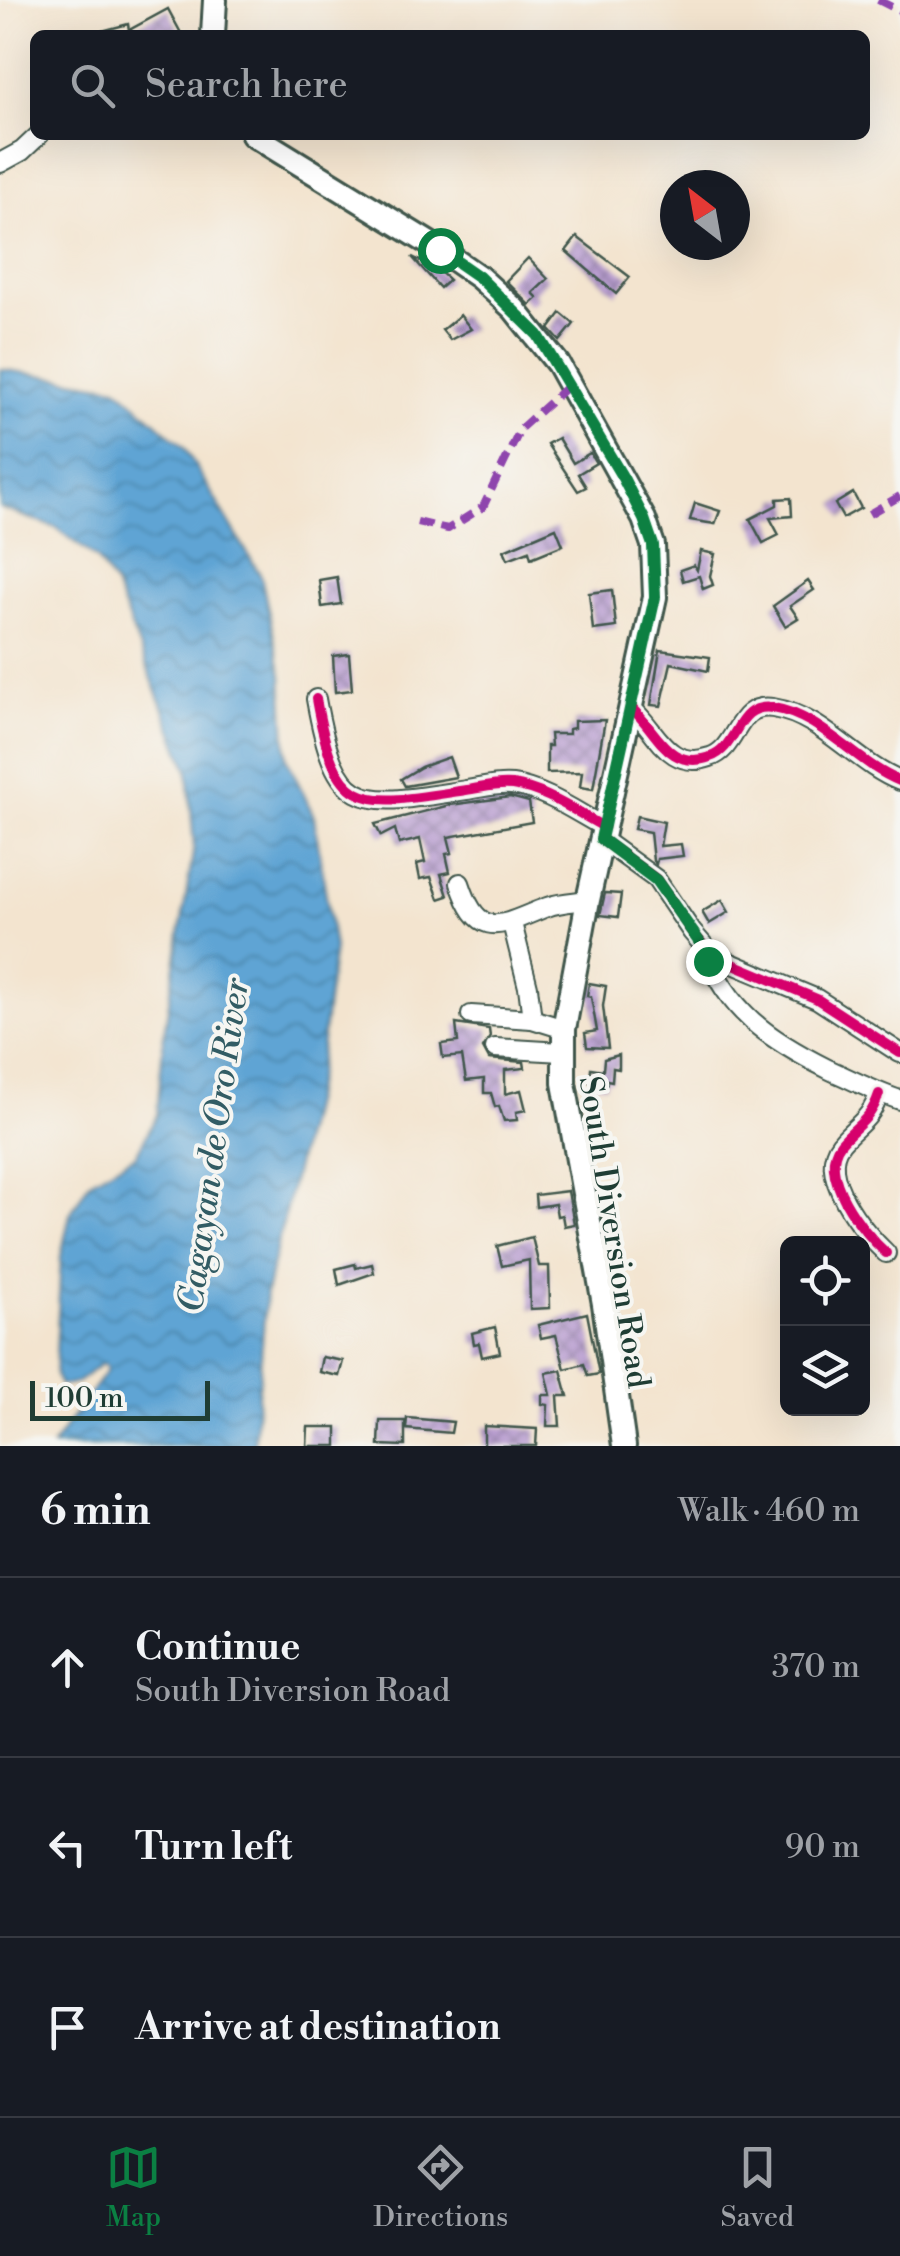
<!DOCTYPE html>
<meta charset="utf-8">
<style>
body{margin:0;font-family:"Libre Bodoni",serif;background:#20242c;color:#f1f3f6}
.controls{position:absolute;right:30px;bottom:30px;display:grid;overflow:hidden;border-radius:15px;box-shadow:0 10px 40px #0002}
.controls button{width:90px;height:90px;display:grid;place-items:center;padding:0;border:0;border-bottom:2px solid #363941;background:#171b24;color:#f1f3f6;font:50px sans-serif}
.compass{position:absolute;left:660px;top:170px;width:90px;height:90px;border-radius:50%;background:#171b24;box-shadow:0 10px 40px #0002;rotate:329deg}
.scale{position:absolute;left:30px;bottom:25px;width:180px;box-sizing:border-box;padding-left:10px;border:5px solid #1f3d34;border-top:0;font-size:28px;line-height:35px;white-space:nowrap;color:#1f3d34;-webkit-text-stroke:8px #f6f6f2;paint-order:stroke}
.stop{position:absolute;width:30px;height:30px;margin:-22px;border:8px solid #0b8043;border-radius:50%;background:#fff}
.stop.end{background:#0b8043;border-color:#fff;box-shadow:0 2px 10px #0008}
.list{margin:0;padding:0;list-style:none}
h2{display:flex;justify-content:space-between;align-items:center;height:130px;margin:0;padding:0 40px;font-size:42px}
h2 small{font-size:32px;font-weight:400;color:#9ea1a6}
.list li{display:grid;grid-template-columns:65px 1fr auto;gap:30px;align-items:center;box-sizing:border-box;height:180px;padding:0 40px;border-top:2px solid #363941}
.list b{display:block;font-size:38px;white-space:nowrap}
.list p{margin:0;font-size:32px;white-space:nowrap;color:#9ea1a6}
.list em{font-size:32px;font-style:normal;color:#9ea1a6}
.icon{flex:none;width:55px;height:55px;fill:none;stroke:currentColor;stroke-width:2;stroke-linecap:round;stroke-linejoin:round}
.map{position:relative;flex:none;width:900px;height:1446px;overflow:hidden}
.search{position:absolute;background:#171b24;box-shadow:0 10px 40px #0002;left:30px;right:30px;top:30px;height:110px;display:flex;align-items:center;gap:25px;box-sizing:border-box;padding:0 35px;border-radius:15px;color:#9ea1a6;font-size:38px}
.sheet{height:670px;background:#171b24}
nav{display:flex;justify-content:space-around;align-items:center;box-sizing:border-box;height:140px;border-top:2px solid #363941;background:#171b24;font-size:28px;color:#9ea1a6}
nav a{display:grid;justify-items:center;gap:5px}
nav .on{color:#0b8043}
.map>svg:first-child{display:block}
.water{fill:url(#water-waves);stroke:#3e7084;stroke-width:2.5}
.building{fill:url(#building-cross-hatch)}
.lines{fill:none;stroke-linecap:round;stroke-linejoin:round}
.minor-casing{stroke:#3f564b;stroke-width:22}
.major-casing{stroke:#3f564b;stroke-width:28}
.minor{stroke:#fff;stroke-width:18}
.major{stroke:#fff;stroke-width:22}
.quiet{stroke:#8e44ad;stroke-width:8;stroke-dasharray:15 8;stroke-linecap:butt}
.cycleway-casing{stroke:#f6f6f2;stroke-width:16}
.cycleway{stroke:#d6006c;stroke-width:10}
.route{stroke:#0b8043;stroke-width:12}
.labels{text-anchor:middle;stroke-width:8;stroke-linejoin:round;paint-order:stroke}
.street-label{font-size:32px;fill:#1f3d34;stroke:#f6f6f2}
.water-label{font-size:35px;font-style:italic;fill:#325c64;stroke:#f6f6f2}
</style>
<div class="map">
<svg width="900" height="1446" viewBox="0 0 900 1446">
<defs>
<pattern id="water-waves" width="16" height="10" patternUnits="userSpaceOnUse" patternTransform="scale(2.5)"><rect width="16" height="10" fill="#5ea4d4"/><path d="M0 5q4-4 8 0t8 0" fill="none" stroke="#4d87ad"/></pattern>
<pattern id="building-cross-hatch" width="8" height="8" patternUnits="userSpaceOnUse" patternTransform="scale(2.5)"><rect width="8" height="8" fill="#b99ed0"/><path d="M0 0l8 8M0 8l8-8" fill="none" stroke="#9682aa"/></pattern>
</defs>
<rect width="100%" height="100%" fill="#f6f6f2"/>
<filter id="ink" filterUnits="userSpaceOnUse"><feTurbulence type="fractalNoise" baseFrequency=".01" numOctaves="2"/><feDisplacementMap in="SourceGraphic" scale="20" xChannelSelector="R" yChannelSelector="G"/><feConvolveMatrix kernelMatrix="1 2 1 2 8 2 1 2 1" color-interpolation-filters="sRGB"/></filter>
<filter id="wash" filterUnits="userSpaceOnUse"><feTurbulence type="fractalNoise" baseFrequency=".0048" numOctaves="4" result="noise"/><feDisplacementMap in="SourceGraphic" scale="40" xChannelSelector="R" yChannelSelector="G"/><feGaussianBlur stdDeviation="2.25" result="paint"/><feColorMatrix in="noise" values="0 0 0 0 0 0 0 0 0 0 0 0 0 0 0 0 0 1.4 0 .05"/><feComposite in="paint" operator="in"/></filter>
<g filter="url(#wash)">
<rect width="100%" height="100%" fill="#f3e4cf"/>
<path class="water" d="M0,369L117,387L184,447L261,576L282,675L287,759L314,816L334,948L318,1073L266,1293L254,1446H52L107,1370L104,1363C88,1370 81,1388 60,1385L55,1375L61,1256L70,1214L90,1181L136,1155L157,1115L164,1033L194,847L188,770L115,586L96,558L57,528L0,508Z"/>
<g id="blocks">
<g class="building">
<path d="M168,9L182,35H98V32L128,24L129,30Z"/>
<path d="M577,237L630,277L616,294L566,251Z"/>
<path d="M412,257L437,269L449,280L440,288Z"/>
<path d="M528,258L548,279L533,293L538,298L530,305L506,281Z"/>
<path d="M561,313L574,324L560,341L549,329Z"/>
<path d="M460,315L471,329L450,340L442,330Z"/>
<path d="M558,438L573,463L590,453L596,463L578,474L586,487L578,491L547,444Z"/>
<path d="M853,493L861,508L843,518L835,504Z"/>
<path d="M791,498L792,516L770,518L779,535L763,543L750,519L777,505V499Z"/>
<path d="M695,503L720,511L715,524L690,520Z"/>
<path d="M556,528L563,545L531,558L529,551L508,559L504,550Z"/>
<path d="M701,551L715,554L710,576L713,585L703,589L699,576L683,581L680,570L694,565L697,570Z"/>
<path d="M337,577L341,604L322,607L319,580Z"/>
<path d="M808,581L814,590L790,606L798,618L785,626L773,606Z"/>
<path d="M612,590L616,627L593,630L589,593Z"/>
<path d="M660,650L710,657L708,671L671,663L661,706L651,705Z"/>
<path d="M349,654L352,690L335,692L333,656Z"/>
<path d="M605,720L593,789L580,787L582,772L547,773V746H551L550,734H569V729L574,728V721Z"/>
<path d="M449,757L456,777L405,786L401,779L421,767Z"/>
<path d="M510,797L529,802L532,822L448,837L452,853L446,854L450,872L441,874L448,896L439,899L431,877L420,879L417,864L425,862L420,839L399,844L395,829L381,836L375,824L450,805Z"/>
<path d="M637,816L664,822L660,846L681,844L683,856L657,859L656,864L653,861L650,832L634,829Z"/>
<path d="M605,893L621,894L618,917L600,915Z"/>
<path d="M722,900L729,912L709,924L702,912Z"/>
<path d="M589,983L606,986L603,1006L608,1048L587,1047L585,1033L597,1031L591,997L587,996Z"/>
<path d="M456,1024L489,1029L490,1037L483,1048L489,1059L524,1062L525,1068L505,1070V1094L521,1090L526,1110L516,1112L517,1120L504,1121L499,1106L495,1107L491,1093H484V1079L466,1081L462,1056L443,1058L441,1044L458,1042Z"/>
<path d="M619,1055V1069L613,1068L612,1081L607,1080L606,1086L590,1083L591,1068L603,1070L604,1059Z"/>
<path d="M568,1191L574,1224L564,1226L562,1215L557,1216L555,1204L536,1207L535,1195Z"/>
<path d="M532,1237L539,1266H549L550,1308L530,1309L529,1260L502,1266L497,1246Z"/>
<path d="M355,1264L356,1268L372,1264L374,1273L339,1285L336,1269Z"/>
<path d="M587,1313L599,1374L588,1376L584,1364L565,1369L556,1335L541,1338L538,1325Z"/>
<path d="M495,1327L500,1353L482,1357L479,1343L474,1344L472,1333Z"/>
<path d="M322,1357L343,1361L339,1376L319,1372Z"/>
<path d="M561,1370L568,1396H558L560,1426H547L548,1405L542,1404V1395H551L546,1373Z"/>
<path d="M407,1418L453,1422L451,1433L406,1429Z"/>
<path d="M380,1421H405V1446L379,1445Z"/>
<path d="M484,1426L537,1429L536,1446H484Z"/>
<path d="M308,1427H337V1446H307Z"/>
</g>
</g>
</g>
<g filter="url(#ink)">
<use href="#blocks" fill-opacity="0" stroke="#3f564b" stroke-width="2.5"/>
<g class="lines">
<g class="minor-casing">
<g id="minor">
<path d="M0,163L22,151L39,135"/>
<path d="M316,699C337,816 361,806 466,790C482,788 497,783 512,785C544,789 576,812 604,827"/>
<path d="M631,708C656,728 667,772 710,757C739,748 735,702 773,708C823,716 855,763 900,781"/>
<path d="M601,839L656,879L692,932L712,955L817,999L900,1053"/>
<path d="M460,883C480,945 503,923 547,907C560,902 574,902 588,900"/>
<path d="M512,923L528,987L532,1019"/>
<path d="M703,947C728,1012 768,1039 828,1069C852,1080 875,1092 900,1100"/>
<path d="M471,1015L532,1019L564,1029"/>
<path d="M495,1048L562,1052"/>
<path d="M879,1094C870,1121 858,1123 841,1143C816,1174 863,1232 886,1253"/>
</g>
</g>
<g class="major-casing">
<g id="major">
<path d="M213,35L215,0"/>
<path d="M253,135L440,250L479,277L514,309L558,364L644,519L653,545L655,597L588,900L564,1029V1083L604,1304L624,1446"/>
</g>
</g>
<use href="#minor" class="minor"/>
<use href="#major" class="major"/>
<g class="quiet">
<path d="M878,0L900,11"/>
<path d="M869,514L900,496"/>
<path d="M417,522L448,529L483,507L521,428L570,384"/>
</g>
<g class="cycleway-casing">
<g id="cycleway">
<path d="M316,699C337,816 361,806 466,790C482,788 497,783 512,785C544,789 576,812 604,827"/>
<path d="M631,708C656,728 667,772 710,757C739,748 735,702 773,708C823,716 855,763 900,781"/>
<path d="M601,839L656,879L692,932L712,955L817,999L900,1053"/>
<path d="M879,1094C870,1121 858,1123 841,1143C816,1174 863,1232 886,1253"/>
</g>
</g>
<use href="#cycleway" class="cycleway"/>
</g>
</g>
<g class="lines" filter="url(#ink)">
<path class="route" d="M440,250L479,277L538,335L623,478L644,519L653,545L655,597L601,839L656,880L703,947L708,961"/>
</g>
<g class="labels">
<g class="street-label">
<text transform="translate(615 1232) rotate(81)" y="11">South Diversion Road</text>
</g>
<g class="water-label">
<text transform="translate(213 1145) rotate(-82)" y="12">Cagayan de Oro River</text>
</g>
</g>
</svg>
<div class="controls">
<button><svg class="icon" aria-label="locate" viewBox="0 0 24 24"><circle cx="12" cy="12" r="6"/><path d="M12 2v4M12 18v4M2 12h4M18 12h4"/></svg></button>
<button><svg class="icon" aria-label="layers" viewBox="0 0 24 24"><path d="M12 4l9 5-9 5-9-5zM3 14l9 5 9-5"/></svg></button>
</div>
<svg class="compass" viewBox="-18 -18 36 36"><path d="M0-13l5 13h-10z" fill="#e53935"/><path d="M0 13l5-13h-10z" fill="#9ea1a6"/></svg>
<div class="scale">100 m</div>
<div class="stop" style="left:440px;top:250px"></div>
<div class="stop end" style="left:708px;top:961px"></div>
<div class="search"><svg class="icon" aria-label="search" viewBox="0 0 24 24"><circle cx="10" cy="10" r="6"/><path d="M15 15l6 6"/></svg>Search here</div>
</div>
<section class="sheet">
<h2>6 min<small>Walk · 460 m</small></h2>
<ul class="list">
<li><svg class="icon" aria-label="ahead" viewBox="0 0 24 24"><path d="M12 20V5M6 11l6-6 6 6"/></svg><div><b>Continue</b><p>South Diversion Road</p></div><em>370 m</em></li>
<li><svg class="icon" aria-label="left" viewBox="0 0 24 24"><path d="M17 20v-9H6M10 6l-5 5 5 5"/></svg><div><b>Turn left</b></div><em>90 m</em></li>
<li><svg class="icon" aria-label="arrive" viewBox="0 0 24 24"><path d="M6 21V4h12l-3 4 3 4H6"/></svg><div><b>Arrive at destination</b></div></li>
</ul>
</section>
<nav>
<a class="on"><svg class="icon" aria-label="map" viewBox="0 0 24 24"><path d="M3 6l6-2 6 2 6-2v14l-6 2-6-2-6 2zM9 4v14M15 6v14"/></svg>Map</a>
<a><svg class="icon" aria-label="directions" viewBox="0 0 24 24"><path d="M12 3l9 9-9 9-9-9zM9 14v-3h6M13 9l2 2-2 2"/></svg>Directions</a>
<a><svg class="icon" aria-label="saved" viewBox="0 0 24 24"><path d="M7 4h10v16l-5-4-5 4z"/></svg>Saved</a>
</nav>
